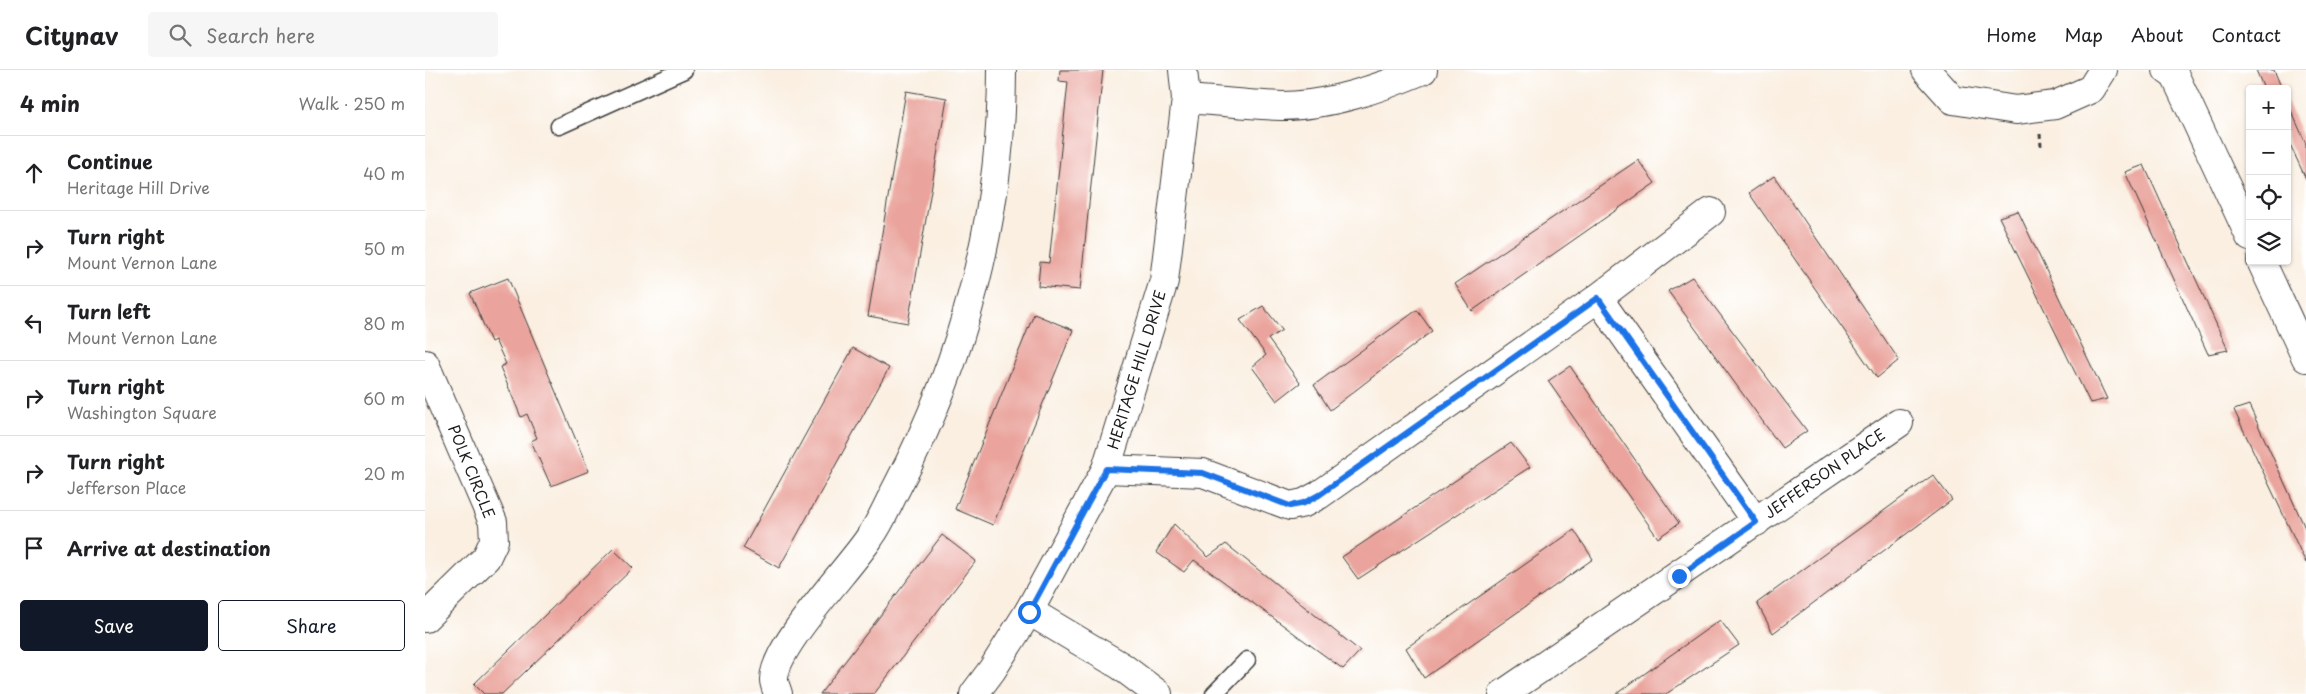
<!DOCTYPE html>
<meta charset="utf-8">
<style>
body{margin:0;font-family:"Playpen Sans",sans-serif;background:#f6f6f6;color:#202124}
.controls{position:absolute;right:15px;top:15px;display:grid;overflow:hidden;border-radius:5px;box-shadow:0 1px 4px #0004}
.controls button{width:45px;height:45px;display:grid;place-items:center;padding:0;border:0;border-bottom:1px solid #e0e0e0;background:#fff;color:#202124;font:25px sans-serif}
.stop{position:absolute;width:15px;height:15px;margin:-11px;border:4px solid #1a73e8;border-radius:50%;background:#fff}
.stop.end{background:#1a73e8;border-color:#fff;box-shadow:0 1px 5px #0008}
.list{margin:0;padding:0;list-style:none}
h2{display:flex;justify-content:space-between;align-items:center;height:65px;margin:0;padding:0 20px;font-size:21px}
h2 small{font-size:16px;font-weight:400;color:#757577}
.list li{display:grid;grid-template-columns:32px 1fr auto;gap:15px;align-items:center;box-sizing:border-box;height:75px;padding:0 20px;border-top:1px solid #e0e0e0}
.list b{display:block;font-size:19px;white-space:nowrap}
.list p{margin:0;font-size:16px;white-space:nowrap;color:#757577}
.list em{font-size:16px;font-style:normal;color:#757577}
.actions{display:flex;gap:10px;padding:15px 20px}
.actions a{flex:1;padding:11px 0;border:1px solid #111827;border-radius:5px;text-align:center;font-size:18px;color:#111827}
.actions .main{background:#111827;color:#fff}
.icon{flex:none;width:28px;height:28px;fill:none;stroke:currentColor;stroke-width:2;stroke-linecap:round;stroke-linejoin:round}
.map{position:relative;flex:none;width:1881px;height:624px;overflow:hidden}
header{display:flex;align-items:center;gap:30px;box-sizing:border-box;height:70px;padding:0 25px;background:#fff;border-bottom:1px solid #e0e0e0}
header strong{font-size:24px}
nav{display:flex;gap:28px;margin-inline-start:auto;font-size:18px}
.search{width:350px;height:45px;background:#f6f6f6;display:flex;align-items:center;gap:12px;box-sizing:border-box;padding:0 18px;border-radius:5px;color:#757577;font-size:19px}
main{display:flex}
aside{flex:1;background:#fff}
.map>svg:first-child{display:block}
.building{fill:#eaa49d}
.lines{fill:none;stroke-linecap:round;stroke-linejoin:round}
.service-casing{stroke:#3d3c3a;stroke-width:19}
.minor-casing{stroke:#3d3c3a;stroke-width:30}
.path{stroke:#3d3c3a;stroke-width:3;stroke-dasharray:4 4;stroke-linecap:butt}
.service{stroke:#fff;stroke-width:16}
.minor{stroke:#fff;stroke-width:28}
.route{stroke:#1a73e8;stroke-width:6}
.labels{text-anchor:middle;stroke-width:4;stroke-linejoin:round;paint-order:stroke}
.street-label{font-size:15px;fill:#1c1c1c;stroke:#fff}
</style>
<header>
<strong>Citynav</strong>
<div class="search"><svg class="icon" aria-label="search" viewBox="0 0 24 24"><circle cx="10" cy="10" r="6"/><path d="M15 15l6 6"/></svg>Search here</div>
<nav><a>Home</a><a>Map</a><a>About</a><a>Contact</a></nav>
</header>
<main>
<aside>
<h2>4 min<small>Walk · 250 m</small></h2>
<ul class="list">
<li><svg class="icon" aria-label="ahead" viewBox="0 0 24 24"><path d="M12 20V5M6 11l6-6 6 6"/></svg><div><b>Continue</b><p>Heritage Hill Drive</p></div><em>40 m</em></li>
<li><svg class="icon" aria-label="right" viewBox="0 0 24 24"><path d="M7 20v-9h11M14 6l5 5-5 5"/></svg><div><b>Turn right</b><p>Mount Vernon Lane</p></div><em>50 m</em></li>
<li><svg class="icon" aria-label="left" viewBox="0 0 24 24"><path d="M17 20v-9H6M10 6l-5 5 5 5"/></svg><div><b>Turn left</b><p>Mount Vernon Lane</p></div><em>80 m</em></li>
<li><svg class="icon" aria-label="right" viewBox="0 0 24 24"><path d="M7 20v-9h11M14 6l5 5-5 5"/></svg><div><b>Turn right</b><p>Washington Square</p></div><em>60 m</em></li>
<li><svg class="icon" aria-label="right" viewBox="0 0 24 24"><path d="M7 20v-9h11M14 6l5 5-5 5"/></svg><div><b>Turn right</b><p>Jefferson Place</p></div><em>20 m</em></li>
<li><svg class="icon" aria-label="arrive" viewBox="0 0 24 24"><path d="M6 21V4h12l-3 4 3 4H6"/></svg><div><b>Arrive at destination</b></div></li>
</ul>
<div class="actions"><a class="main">Save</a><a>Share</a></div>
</aside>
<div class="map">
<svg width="1881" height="624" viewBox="0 0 1881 624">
<rect width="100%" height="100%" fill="#fff"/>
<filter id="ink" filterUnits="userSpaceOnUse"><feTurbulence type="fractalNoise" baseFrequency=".02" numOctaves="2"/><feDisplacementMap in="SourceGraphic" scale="10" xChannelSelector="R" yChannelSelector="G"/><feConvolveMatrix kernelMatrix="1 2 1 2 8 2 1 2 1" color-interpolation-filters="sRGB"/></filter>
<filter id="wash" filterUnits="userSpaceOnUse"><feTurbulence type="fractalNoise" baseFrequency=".0096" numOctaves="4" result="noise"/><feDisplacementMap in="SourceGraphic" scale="20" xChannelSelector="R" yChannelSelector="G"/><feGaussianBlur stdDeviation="1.12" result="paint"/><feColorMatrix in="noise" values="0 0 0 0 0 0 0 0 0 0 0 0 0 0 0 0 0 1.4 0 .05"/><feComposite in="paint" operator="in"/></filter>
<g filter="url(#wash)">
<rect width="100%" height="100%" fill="#faefe1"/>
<g id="blocks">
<g class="building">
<path d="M635,0H678L655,220L613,216L615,192L624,193L643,12L634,11Z"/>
<path d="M1831,0H1849L1857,19H1839Z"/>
<path d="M481,21L522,28L483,253L443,246Z"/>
<path d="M1862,31L1881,74V109L1862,68Z"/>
<path d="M1213,90L1230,113L1047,241L1030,214Z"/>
<path d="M1719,95L1803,280L1783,284L1700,102Z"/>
<path d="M1349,106L1474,290L1452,308L1324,123Z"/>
<path d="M1593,141L1682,329L1665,333L1574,147Z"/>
<path d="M1267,207L1382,361L1357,378L1243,221Z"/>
<path d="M83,208L164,401L126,416L106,371L112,368L102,344L96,347L75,297L81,294L70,270L66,272L45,223Z"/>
<path d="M838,236L857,260L843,269L875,313L852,331L827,297L841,285L815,250Z"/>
<path d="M992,240L1007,261L905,340L889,315Z"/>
<path d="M609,244L648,260L568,455L530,439Z"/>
<path d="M428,278L464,298L354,498L318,478Z"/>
<path d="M1145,296L1254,453L1233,468L1123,311Z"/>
<path d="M1824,335L1881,460V493L1809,340Z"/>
<path d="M1086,373L1105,397L933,509L917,487Z"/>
<path d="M1508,405L1527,430L1348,563L1332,533Z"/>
<path d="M749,454L783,487L801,474L935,581L918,599L769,490L759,502L731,482Z"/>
<path d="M1149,460L1168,489L999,608L981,578Z"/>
<path d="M517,465L551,491L449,624H395Z"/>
<path d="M188,479L208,498L77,624H59L49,614Z"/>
<path d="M1295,550L1314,575L1241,624H1191Z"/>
</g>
</g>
</g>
<g filter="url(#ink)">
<use href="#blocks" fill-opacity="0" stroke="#3d3c3a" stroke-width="1"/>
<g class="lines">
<g class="service-casing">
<g id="service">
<path d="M134,56L259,0"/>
<path d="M789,624L822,590"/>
</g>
</g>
<g class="minor-casing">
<g id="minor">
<path d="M1501,0L1528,30L1591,40L1630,35L1666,19L1678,0"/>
<path d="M1742,0L1750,6L1825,167"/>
<path d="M761,29C793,31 825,35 857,36C904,36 955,18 998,0"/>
<path d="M1836,191L1881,288"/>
<path d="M1173,228L1331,452"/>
<path d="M0,294L68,452L69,471L61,488L0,548"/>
<path d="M681,399L778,403L865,436L879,433L894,425L1173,228L1286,142"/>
<path d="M604,541L696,596L733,624"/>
<path d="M353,624C352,620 349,614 349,610C348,577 425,498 445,467C456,452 463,434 472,417C539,290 577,144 577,0"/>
<path d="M549,624L567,600L604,541L681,399L739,211L761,29L758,0"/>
<path d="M1078,624L1474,353"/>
</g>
</g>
<path class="path" d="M1615,64L1616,76"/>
<use href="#service" class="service"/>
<use href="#minor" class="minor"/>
</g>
</g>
<g class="lines" filter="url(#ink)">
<path class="route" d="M604,542L681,399L778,403L865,436L879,433L894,425L1173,228L1331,452L1254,506"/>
</g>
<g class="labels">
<g class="street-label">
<text transform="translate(712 300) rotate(-73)" y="5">HERITAGE HILL DRIVE</text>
<text transform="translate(46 402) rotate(68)" y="5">POLK CIRCLE</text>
<text transform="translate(1400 404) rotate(-35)" y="5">JEFFERSON PLACE</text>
</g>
</g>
</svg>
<div class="controls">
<button>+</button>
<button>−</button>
<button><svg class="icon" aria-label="locate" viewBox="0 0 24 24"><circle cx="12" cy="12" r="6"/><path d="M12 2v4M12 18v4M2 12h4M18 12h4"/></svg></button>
<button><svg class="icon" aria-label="layers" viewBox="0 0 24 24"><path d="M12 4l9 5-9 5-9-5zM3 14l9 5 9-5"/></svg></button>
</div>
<div class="stop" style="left:604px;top:542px"></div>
<div class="stop end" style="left:1254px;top:506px"></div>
</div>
</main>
